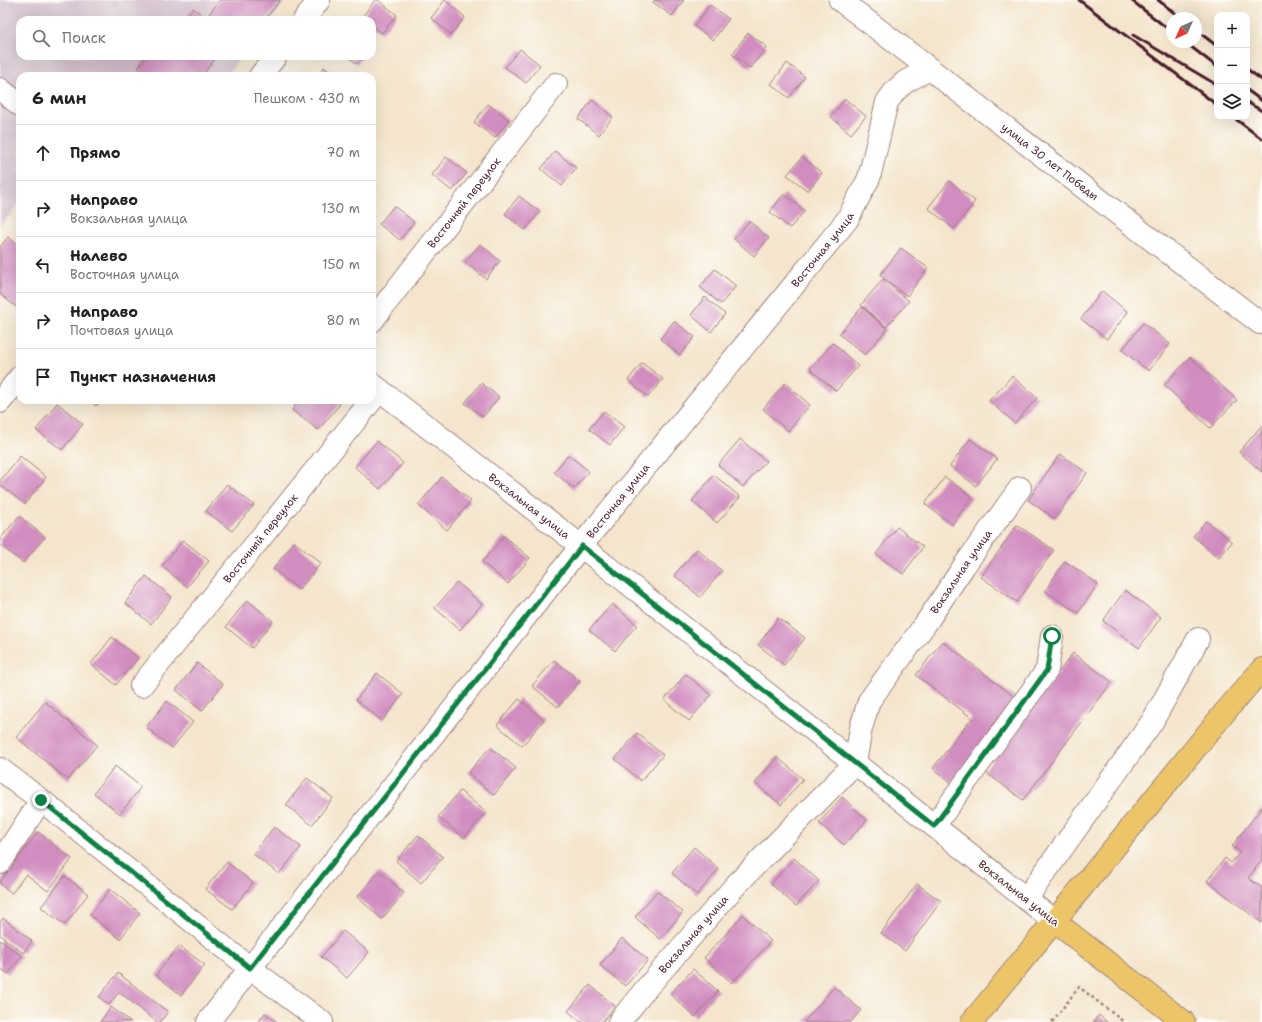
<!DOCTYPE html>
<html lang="ru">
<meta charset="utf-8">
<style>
body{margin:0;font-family:"Shantell Sans",sans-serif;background:#f6f6f6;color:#222}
.controls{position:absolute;right:12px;top:12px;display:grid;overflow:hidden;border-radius:8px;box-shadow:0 4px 16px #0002}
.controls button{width:36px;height:36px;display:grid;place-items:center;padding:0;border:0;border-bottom:1px solid #e0e0e0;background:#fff;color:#222;font:20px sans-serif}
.compass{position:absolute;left:1166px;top:12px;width:36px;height:36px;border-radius:50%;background:#fff;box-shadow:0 4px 16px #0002;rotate:225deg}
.stop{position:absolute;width:12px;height:12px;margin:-9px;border:3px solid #0b8043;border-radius:50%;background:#fff}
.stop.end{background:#0b8043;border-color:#fff;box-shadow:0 1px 4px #0008}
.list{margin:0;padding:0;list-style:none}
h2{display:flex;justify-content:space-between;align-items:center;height:52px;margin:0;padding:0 16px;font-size:17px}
h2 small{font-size:13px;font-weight:400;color:#767676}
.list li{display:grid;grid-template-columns:26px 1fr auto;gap:12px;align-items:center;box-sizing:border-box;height:56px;padding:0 16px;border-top:1px solid #e0e0e0}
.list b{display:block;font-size:15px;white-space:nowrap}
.list p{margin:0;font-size:13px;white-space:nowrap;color:#767676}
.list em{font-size:13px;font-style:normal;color:#767676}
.icon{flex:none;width:22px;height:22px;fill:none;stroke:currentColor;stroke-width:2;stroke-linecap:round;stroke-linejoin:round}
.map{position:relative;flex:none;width:1262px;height:1022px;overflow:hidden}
.search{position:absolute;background:#fff;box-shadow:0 4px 16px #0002;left:16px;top:16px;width:360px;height:44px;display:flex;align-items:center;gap:10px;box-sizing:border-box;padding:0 14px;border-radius:12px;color:#767676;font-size:15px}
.panel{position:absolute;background:#fff;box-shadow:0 4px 16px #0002;left:16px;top:72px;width:360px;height:332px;border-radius:12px}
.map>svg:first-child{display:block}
.industrial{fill:#d1bdcb}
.building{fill:#d18dc0}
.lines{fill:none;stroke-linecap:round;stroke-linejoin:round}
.minor-casing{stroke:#9f827c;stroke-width:24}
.major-casing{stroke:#9f827c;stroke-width:24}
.path{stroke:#9f827c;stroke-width:2.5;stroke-dasharray:3 3;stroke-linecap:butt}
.minor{stroke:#fff;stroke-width:22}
.major{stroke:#ecc569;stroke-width:22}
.rail{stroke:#4a1f2b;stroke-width:3}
.route{stroke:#0b8043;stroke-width:5}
.labels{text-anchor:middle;stroke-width:3.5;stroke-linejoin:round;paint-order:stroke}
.street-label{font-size:11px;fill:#4a1f2b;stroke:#fdfcf7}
</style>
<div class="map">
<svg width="1262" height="1022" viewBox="0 0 1262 1022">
<rect width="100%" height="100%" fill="#fdfcf7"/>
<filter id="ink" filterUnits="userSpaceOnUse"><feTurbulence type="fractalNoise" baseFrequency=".025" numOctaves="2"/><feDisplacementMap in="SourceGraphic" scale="8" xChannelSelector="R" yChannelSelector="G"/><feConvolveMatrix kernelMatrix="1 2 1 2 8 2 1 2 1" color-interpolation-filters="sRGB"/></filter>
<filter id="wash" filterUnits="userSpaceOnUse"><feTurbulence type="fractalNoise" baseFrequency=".012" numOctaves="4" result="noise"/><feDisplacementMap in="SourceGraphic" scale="16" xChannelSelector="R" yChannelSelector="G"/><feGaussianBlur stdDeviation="0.9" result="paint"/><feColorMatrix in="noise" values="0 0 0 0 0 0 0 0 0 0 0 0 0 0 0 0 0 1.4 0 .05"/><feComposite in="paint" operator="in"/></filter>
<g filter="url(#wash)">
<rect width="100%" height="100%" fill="#f4e5cc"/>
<path class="industrial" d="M0,0H286L271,20H20V56H242L226,76H20V203L0,226Z"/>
<g id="blocks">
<g class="building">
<path d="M220,0H280L265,20H216L209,14Z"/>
<path d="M375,0H378L397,15L382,33L372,25V20H366L362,17Z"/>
<path d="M445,0L465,17L451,35L431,18Z"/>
<path d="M655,0H684L672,16L653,2Z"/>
<path d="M710,5L729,19L713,40L694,26Z"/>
<path d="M193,8L209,20H183Z"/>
<path d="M748,33L767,47L750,68L732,54Z"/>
<path d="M520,49L540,65L526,83L505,67Z"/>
<path d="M147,56H151L154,58L156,56H217L202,76H140L143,72L138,68Z"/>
<path d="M347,56H364L357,64Z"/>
<path d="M787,63L805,77L789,98L771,84Z"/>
<path d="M324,67L335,76H318Z"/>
<path d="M845,99L866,116L851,134L831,117Z"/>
<path d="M592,100L613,117L599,135L578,119Z"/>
<path d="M488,104L509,120L495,138L474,122Z"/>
<path d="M555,151L576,168L562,186L541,169Z"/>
<path d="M446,157L467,173L452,191L432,175Z"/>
<path d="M802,157L822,173L808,191L787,175Z"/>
<path d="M949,181L975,201L954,229L928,208Z"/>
<path d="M784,194L805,211L790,228L770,212Z"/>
<path d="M519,196L540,212L525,230L505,214Z"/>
<path d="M394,206L414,222L400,240L379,224Z"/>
<path d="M749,221L769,238L754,256L734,239Z"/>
<path d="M8,237L20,246V310L0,294V247Z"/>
<path d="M480,244L500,261L486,279L465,262Z"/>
<path d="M901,248L928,268L907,296L880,275Z"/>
<path d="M715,269L736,286L721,304L700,287Z"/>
<path d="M883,279L909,301L886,327L861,305Z"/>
<path d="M1102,291L1128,312L1107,339L1081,319Z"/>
<path d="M705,297L725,314L711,332L691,315Z"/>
<path d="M862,307L887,329L865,355L839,334Z"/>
<path d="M674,321L695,337L680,355L660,339Z"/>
<path d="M1143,323L1170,344L1149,371L1122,350Z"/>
<path d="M833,343L858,366L836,391L810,369Z"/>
<path d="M1190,357L1237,400L1210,428L1164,385Z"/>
<path d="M642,363L663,379L648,397L628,380Z"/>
<path d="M1012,376L1037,398L1015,423L989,401Z"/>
<path d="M481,383L499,397L483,417L465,403Z"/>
<path d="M785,383L810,405L788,431L763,409Z"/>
<path d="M89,400H101L96,406Z"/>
<path d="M299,400H335L340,404L318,430L292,410Z"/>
<path d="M57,403L83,424L62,450L36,430Z"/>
<path d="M604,411L624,427L610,445L589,429Z"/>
<path d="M1262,425V472L1239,452Z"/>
<path d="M740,439L766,461L743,487L718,465Z"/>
<path d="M970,439L997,459L976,486L950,466Z"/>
<path d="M377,441L403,463L380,489L355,467Z"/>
<path d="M1060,454L1087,473L1055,519L1028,500Z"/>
<path d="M568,455L589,471L574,489L554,472Z"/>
<path d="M20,456L46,477L25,504L0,485V481Z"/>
<path d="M714,475L740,497L717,523L692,501Z"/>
<path d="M442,477L471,501L447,530L418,505Z"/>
<path d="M945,477L972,497L952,525L925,504Z"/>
<path d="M227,484L254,505L232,531L206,511Z"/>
<path d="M19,516L45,537L23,563L0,545V539Z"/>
<path d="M1206,521L1232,542L1219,558L1193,536Z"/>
<path d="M1017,525L1054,550L1017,602L981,577Z"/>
<path d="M897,527L923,547L903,574L876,554Z"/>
<path d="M504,536L530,558L508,584L482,562Z"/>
<path d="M183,540L209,561L187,587L162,566Z"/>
<path d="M294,542L321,563L299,590L273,569Z"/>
<path d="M697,549L722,571L700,597L674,575Z"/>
<path d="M1065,561L1098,584L1078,613L1045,591Z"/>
<path d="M146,576L172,597L151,624L125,603Z"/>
<path d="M457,582L482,604L460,630L435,608Z"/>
<path d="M1125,590L1161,617L1139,648L1103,621Z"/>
<path d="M247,600L273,621L252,648L226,627Z"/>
<path d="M612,604L637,625L615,651L589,630Z"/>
<path d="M778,618L805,638L784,665L758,645Z"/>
<path d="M112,637L138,658L116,685L91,664Z"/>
<path d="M942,641L1017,699L952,783L933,768L972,718L916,675Z"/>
<path d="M1073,653L1112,682L1023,800L984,771Z"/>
<path d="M554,660L580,681L558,707L532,686Z"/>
<path d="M197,663L223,684L202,711L176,690Z"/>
<path d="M377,673L403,694L382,721L356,700Z"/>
<path d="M686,674L711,695L689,721L664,700Z"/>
<path d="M519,699L544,720L522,746L497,725Z"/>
<path d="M167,701L193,722L172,748L146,727Z"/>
<path d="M45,702L97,745L68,780L16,737Z"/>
<path d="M637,733L663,755L641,781L615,759Z"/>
<path d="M490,747L516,768L494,795L468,773Z"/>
<path d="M777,757L803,779L781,805L755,783Z"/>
<path d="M115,766L141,787L120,814L94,793Z"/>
<path d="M307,778L333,798L312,825L286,805Z"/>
<path d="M460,791L486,812L464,838L438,817Z"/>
<path d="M842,797L867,820L844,845L819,823Z"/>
<path d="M1262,807V860L1248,878L1262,888V923L1207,881L1225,858L1231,863L1240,852L1232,846Z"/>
<path d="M274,827L301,847L279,874L253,854Z"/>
<path d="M38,832L72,859L48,891L26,874L12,893L0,884V882Z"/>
<path d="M418,835L443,857L421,883L396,861Z"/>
<path d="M694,847L719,869L697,895L672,873Z"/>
<path d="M794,858L819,881L796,906L771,884Z"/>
<path d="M227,862L253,883L232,909L205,889Z"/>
<path d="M379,871L404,893L382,919L357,897Z"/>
<path d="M65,876L88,894L65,925L41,907Z"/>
<path d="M917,884L941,901L905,951L881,933Z"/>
<path d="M110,889L140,913L120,939L90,915Z"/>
<path d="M657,891L683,912L660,939L635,917Z"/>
<path d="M743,915L771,941L732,983L704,958Z"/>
<path d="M3,918L32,941L23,953L0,935V922Z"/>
<path d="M343,931L369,952L347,978L321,957Z"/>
<path d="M622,938L648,960L625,986L600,965Z"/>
<path d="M0,940L22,956L8,974L0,968Z"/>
<path d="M179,946L205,965L181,995L156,975Z"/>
<path d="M693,969L718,991L695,1017L670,994Z"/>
<path d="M118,973L168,1012L160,1022H157L119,992L109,1005L99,997Z"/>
<path d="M590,985L615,1006L602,1022H581L568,1011Z"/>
<path d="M834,987L861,1010L851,1022H804Z"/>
<path d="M111,1007L131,1022H100Z"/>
<path d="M265,1013L277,1022H258Z"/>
<path d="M1099,1015L1107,1022H1093Z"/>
</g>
</g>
</g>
<g filter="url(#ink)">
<use href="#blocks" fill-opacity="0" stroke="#9f827c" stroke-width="1"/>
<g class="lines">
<g class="minor-casing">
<g id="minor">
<path id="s1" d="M840,0L1260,323"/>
<path d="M304,20L319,0"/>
<path d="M260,76L276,56"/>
<path d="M0,89L20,105"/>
<path id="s2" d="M372,321L556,84"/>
<path id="s3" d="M372,384L581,546L1054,921"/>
<path d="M0,402L20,377"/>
<path id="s4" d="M141,686L380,390"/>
<path d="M0,769L41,800L250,968L322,1022"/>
<path d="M934,826L1047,670L1052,636"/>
<path d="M0,863L41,800"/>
<path d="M1026,899L1152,722L1198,639"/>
<path id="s5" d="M208,1022L581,546L847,220L869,178L887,102L895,91L905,82L929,69"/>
<path id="s6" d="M619,1022L644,991L735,886L855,763L861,728L869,701L926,623L964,566L1020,488"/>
</g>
</g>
<g class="major-casing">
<g id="major">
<path d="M1054,921L1184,1022"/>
<path d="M972,1022L1225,712L1262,669"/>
</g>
</g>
<path class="path" d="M1052,1022L1079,987L1124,1022"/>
<use href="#minor" class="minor"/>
<use href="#major" class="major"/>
<g class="rail">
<path d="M1079,0L1217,105"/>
<path d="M1131,0L1172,32"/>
<path d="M1158,0L1181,18"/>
<path d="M1196,30L1217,46"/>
<path d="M1133,35L1217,85"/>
<path d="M1185,42L1217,67"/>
<path d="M1247,69L1262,80"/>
<path d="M1247,90L1262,101"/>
<path d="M1247,102L1262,111"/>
<path d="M1233,117L1262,139"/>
</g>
</g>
</g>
<g class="lines" filter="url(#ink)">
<path class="route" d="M41,800L250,968L582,546L934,826L1047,670L1052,636"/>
</g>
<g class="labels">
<g class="street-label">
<text dy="4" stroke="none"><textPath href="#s1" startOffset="265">улица 30 лет Победы</textPath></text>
<text dy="4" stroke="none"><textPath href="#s2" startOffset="150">Восточный переулок</textPath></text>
<text dy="4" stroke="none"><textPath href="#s5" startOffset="987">Восточная улица</textPath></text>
<text dy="4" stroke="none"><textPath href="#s5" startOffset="663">Восточная улица</textPath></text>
<text dy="4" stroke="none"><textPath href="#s3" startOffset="199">Вокзальная улица</textPath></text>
<text dy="4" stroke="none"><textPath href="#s4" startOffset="190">Восточный переулок</textPath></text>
<text dy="4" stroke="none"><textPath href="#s6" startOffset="573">Вокзальная улица</textPath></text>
<text transform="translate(1019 893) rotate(38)" y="4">Вокзальная улица</text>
<text dy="4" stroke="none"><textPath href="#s6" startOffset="115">Вокзальная улица</textPath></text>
</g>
</g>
</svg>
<div class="controls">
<button>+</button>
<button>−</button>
<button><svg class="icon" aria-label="layers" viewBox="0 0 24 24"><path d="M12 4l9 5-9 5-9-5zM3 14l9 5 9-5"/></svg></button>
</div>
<svg class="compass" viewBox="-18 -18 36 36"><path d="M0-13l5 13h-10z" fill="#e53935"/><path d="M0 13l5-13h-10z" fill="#767676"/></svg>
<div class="stop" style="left:1052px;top:636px"></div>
<div class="stop end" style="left:41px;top:800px"></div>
<div class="search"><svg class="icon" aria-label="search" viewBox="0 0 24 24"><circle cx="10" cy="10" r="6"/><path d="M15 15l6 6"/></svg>Поиск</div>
<section class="panel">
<h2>6 мин<small>Пешком · 430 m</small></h2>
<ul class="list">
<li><svg class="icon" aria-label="ahead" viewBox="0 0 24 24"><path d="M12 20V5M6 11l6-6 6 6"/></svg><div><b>Прямо</b></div><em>70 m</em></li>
<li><svg class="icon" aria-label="right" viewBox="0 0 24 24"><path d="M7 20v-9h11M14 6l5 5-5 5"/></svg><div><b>Направо</b><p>Вокзальная улица</p></div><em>130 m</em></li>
<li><svg class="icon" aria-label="left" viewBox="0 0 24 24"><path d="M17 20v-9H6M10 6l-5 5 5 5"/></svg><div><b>Налево</b><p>Восточная улица</p></div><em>150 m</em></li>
<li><svg class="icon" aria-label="right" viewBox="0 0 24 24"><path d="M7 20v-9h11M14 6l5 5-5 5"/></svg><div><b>Направо</b><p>Почтовая улица</p></div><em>80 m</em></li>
<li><svg class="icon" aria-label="arrive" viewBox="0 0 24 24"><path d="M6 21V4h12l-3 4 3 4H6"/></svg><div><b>Пункт назначения</b></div></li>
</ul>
</section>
</div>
